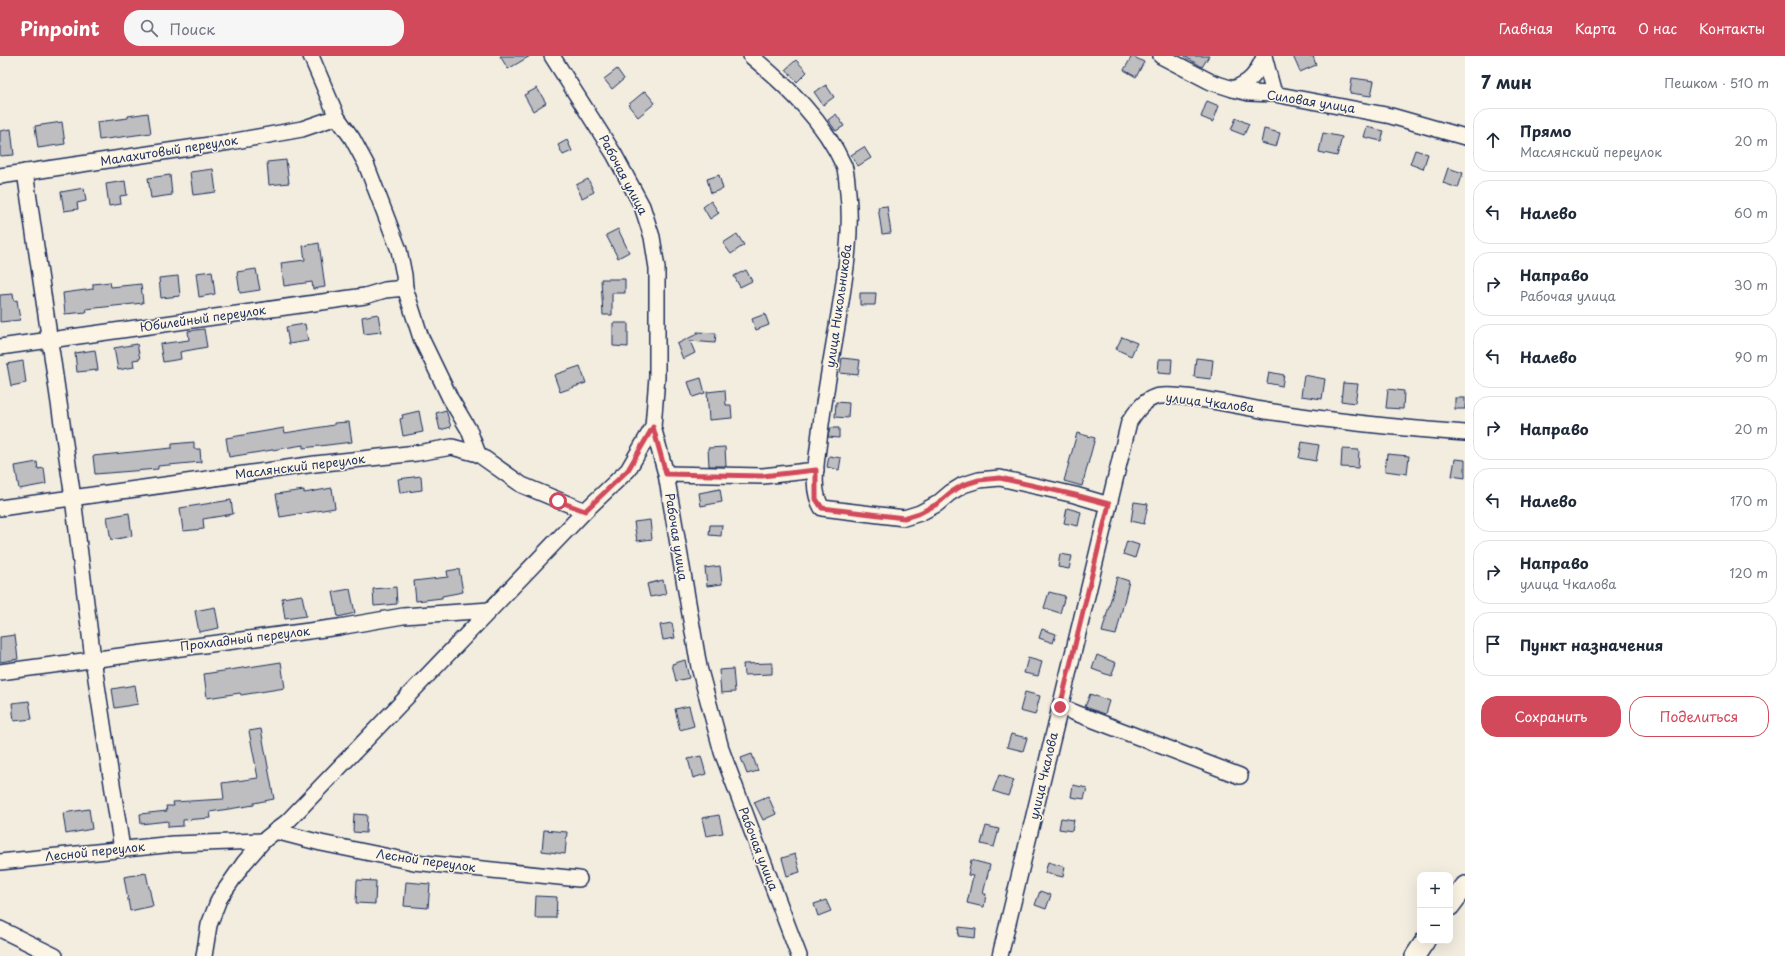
<!DOCTYPE html>
<html lang="ru">
<meta charset="utf-8">
<style>
body{margin:0;font-family:"Playpen Sans",sans-serif;background:#f6f6f7;color:#1f2937}
.controls{position:absolute;right:12px;bottom:12px;display:grid;overflow:hidden;border-radius:8px;box-shadow:0 4px 16px #0002}
.controls button{width:36px;height:36px;display:grid;place-items:center;padding:0;border:0;border-bottom:1px solid #e0e1e3;background:#fff;color:#1f2937;font:20px sans-serif}
.stop{position:absolute;width:12px;height:12px;margin:-9px;border:3px solid #d1495b;border-radius:50%;background:#fff}
.stop.end{background:#d1495b;border-color:#fff;box-shadow:0 1px 4px #0008}
.list{margin:0;padding:0;list-style:none}
h2{display:flex;justify-content:space-between;align-items:center;height:52px;margin:0;padding:0 16px;font-size:17px}
h2 small{font-size:13px;font-weight:400;color:#747a83}
.list li{display:grid;grid-template-columns:26px 1fr auto;gap:12px;align-items:center;box-sizing:border-box;height:64px;margin:0 8px 8px;padding:0 8px;border:1px solid #e0e1e3;border-radius:16px}
.list b{display:block;font-size:15px;white-space:nowrap}
.list p{margin:0;font-size:13px;white-space:nowrap;color:#747a83}
.list em{font-size:13px;font-style:normal;color:#747a83}
.actions{display:flex;gap:8px;padding:12px 16px}
.actions a{flex:1;padding:9px 0;border:1px solid #d1495b;border-radius:16px;text-align:center;font-size:14px;color:#d1495b}
.actions .main{background:#d1495b;color:#fff}
.icon{flex:none;width:22px;height:22px;fill:none;stroke:currentColor;stroke-width:2;stroke-linecap:round;stroke-linejoin:round}
.map{position:relative;flex:none;width:1465px;height:900px;overflow:hidden}
header{display:flex;align-items:center;gap:24px;box-sizing:border-box;height:56px;padding:0 20px;background:#d1495b;color:#fff}
header strong{font-size:19px}
nav{display:flex;gap:22px;margin-inline-start:auto;font-size:14px}
.search{width:280px;height:36px;background:#f6f6f7;display:flex;align-items:center;gap:10px;box-sizing:border-box;padding:0 14px;border-radius:16px;color:#747a83;font-size:15px}
main{display:flex}
aside{flex:1;background:#fff}
.map>svg:first-child{display:block}
.building{fill:#bebec0;stroke:#1b2f5e}
.lines{fill:none;stroke-linecap:round;stroke-linejoin:round}
.minor-casing{stroke:#1b2f5e;stroke-width:18}
.major-casing{stroke:#1b2f5e;stroke-width:22}
.minor{stroke:#fcf5e5;stroke-width:15}
.major{stroke:#fcf5e5;stroke-width:19}
.route{stroke:#d1495b;stroke-width:5}
.labels{text-anchor:middle;stroke-width:3;stroke-linejoin:round;paint-order:stroke}
.street-label{font-size:12px;fill:#1b2f5e;stroke:#fcf5e5}
</style>
<header>
<strong>Pinpoint</strong>
<div class="search"><svg class="icon" aria-label="search" viewBox="0 0 24 24"><circle cx="10" cy="10" r="6"/><path d="M15 15l6 6"/></svg>Поиск</div>
<nav><a>Главная</a><a>Карта</a><a>О нас</a><a>Контакты</a></nav>
</header>
<main>
<div class="map">
<svg width="1465" height="900" viewBox="0 0 1465 900">
<rect width="100%" height="100%" fill="#f3ede0"/>
<filter id="ink" filterUnits="userSpaceOnUse"><feTurbulence type="fractalNoise" baseFrequency=".025" numOctaves="2"/><feDisplacementMap in="SourceGraphic" scale="8" xChannelSelector="R" yChannelSelector="G"/><feConvolveMatrix kernelMatrix="1 2 1 2 8 2 1 2 1" color-interpolation-filters="sRGB"/></filter>
<g filter="url(#ink)">
<g class="building">
<path d="M500,0H530L508,13Z"/>
<path d="M1132,0L1144,6L1136,21L1124,14Z"/>
<path d="M1184,0H1209L1202,11Z"/>
<path d="M1293,0H1313L1316,9L1300,16Z"/>
<path d="M796,4L807,16L797,26L786,13Z"/>
<path d="M617,13L624,23L612,33L604,23Z"/>
<path d="M1352,22L1374,25L1371,40L1350,37Z"/>
<path d="M826,29L834,41L823,49L814,36Z"/>
<path d="M537,32L546,47L533,55L524,39Z"/>
<path d="M645,35L655,47L638,61L628,49Z"/>
<path d="M1207,45L1219,50L1213,66L1201,61Z"/>
<path d="M148,57L151,77L99,84L97,66L128,62V60Z"/>
<path d="M836,58L844,70L836,75L828,64Z"/>
<path d="M1236,62L1249,68L1244,79L1231,74Z"/>
<path d="M62,66L65,88L38,92L35,70Z"/>
<path d="M1367,71L1384,75L1381,85L1364,81Z"/>
<path d="M11,73L14,99L0,100V75Z"/>
<path d="M1264,73L1280,77L1276,91L1261,87Z"/>
<path d="M1323,77L1342,81L1337,100L1319,96Z"/>
<path d="M567,84L572,95L563,99L558,89Z"/>
<path d="M864,91L871,102L858,110L851,99Z"/>
<path d="M1415,94L1428,98L1423,113L1410,108Z"/>
<path d="M286,104L289,127L269,129L267,106Z"/>
<path d="M1448,112L1463,117L1458,132L1443,127Z"/>
<path d="M213,113L216,136L193,139L190,116Z"/>
<path d="M170,119L172,139L151,142L148,122Z"/>
<path d="M719,119L723,133L711,137L707,123Z"/>
<path d="M588,123L594,136L582,142L576,129Z"/>
<path d="M125,125L127,139L120,140L121,148L109,150L106,128Z"/>
<path d="M84,132L86,145L77,147L78,153L64,155L61,136Z"/>
<path d="M711,145L719,157L710,163L703,151Z"/>
<path d="M887,150L891,177L882,178L878,151Z"/>
<path d="M618,173L629,196L618,202L606,179Z"/>
<path d="M737,178L744,189L731,198L723,187Z"/>
<path d="M319,187L325,231L313,233L312,226L284,230L281,207L305,204L303,190Z"/>
<path d="M256,213L260,234L240,237L237,216Z"/>
<path d="M746,214L752,225L740,231L734,220Z"/>
<path d="M212,215L215,238L199,241L196,217Z"/>
<path d="M178,220L180,240L161,242L159,222Z"/>
<path d="M601,223H625V237H612V259H603Z"/>
<path d="M110,226L111,231L141,228L143,247L86,253L87,256L65,258L63,237L93,233V228Z"/>
<path d="M860,237H876L875,249H860Z"/>
<path d="M13,238L14,245L17,244L20,264L0,266V239Z"/>
<path d="M378,258L381,276L364,278L362,261Z"/>
<path d="M765,258L769,269L756,274L752,263Z"/>
<path d="M613,267H628V291L613,290Z"/>
<path d="M305,268L308,285L289,288L286,271Z"/>
<path d="M204,273L207,291L180,296L181,303L163,306L160,288L189,284L188,275Z"/>
<path d="M697,276L716,277L715,287L690,285L695,297L683,303L677,288L697,278Z"/>
<path d="M1122,281L1137,287L1131,300L1116,293Z"/>
<path d="M137,288L140,303L133,304L134,311L118,314L114,292Z"/>
<path d="M95,294L98,314L77,316L75,297Z"/>
<path d="M842,302L860,304L858,319L840,317Z"/>
<path d="M1196,302L1213,304L1211,323L1194,321Z"/>
<path d="M1159,303H1172L1171,318L1158,317Z"/>
<path d="M23,305L26,327L11,330L7,308Z"/>
<path d="M580,310L586,327L560,336L554,319Z"/>
<path d="M1269,316L1284,319L1282,330L1267,327Z"/>
<path d="M1304,319L1325,323L1322,343L1301,340Z"/>
<path d="M701,322L705,337L693,341L688,326Z"/>
<path d="M1343,327L1358,328L1355,347L1341,345Z"/>
<path d="M1388,333L1404,335L1403,353L1386,352Z"/>
<path d="M725,334L726,349H731L732,362L709,364L707,336Z"/>
<rect x="1455" y="342" width="10" height="11"/>
<path d="M836,346L849,347L848,362L835,361Z"/>
<path d="M446,354L451,371L440,374L436,357Z"/>
<path d="M419,355L423,376L403,380L400,363L403,362L402,359Z"/>
<path d="M349,366L352,386L303,392V389L229,401L226,382L284,372L285,377L334,369V367Z"/>
<path d="M830,372H839V382L828,381Z"/>
<path d="M1077,377L1095,382L1082,430L1064,425Z"/>
<path d="M194,386V393H200L201,406L158,410V413L95,418L93,400L172,392V388Z"/>
<path d="M1302,386L1319,389L1316,405L1299,402Z"/>
<path d="M725,391L726,410H709L708,392Z"/>
<path d="M1342,393L1359,394L1358,412L1341,411Z"/>
<path d="M1387,398L1409,400L1407,418L1385,415Z"/>
<path d="M829,400L841,402L839,414L827,411Z"/>
<path d="M1455,403L1465,404V422L1452,420Z"/>
<path d="M37,406L38,413L44,412L46,428L19,433L15,410Z"/>
<path d="M421,420L422,434L400,437L398,423Z"/>
<path d="M332,432L335,452L280,461L276,438L304,434V437Z"/>
<path d="M720,433L722,446L701,450L699,437Z"/>
<path d="M231,444L233,458L203,463L204,473L183,475L180,452Z"/>
<path d="M1134,446L1148,448L1144,468L1131,465Z"/>
<path d="M1067,452L1081,456L1078,470L1064,467Z"/>
<path d="M129,457L132,480L111,484L107,461Z"/>
<path d="M650,464L652,483L637,485L634,466Z"/>
<path d="M710,469H722L721,480L709,479Z"/>
<path d="M1127,485L1139,489L1135,502L1123,498Z"/>
<path d="M1060,498L1072,500L1069,513L1058,511Z"/>
<path d="M720,510L722,528L707,530L705,512Z"/>
<path d="M459,513L463,536L442,540V542L416,545L414,525L448,521L447,515Z"/>
<path d="M1117,521L1129,525L1116,579L1102,576Z"/>
<path d="M663,524L666,538L650,541L647,528Z"/>
<path d="M396,531L397,548L374,550L373,533Z"/>
<path d="M350,533L355,557L338,561L333,536Z"/>
<path d="M1049,536L1065,540L1060,557L1044,552Z"/>
<path d="M302,539L306,560L285,563L282,542Z"/>
<path d="M215,551L219,572L199,576L195,555Z"/>
<path d="M672,567L675,582L663,584L660,569Z"/>
<path d="M1042,573L1056,578L1053,587L1039,582Z"/>
<path d="M15,579L18,603L0,606V581Z"/>
<path d="M1097,599L1116,607L1111,620L1092,613Z"/>
<path d="M1028,602L1042,606L1038,620L1024,617Z"/>
<path d="M685,604L689,622L676,625L672,608Z"/>
<path d="M281,606L285,632L241,639L240,637L207,642L204,618Z"/>
<path d="M772,607V618L744,619L743,608Z"/>
<path d="M733,613L735,636L721,637L719,614Z"/>
<path d="M135,629L138,648L115,652L112,633Z"/>
<path d="M1025,636L1040,640L1035,659L1020,655Z"/>
<path d="M1090,638L1109,645L1105,658L1085,651Z"/>
<path d="M29,645L32,663L14,665L12,647Z"/>
<path d="M689,650L694,670L680,674L675,653Z"/>
<path d="M261,673L274,743L254,747V749L210,756L211,762L183,764V770L168,771V765L141,768L140,758L167,755L166,750H174L173,746L224,743L222,727L258,722L249,675Z"/>
<path d="M1011,678L1027,682L1023,695L1007,691Z"/>
<path d="M752,698L758,715L747,718L741,702Z"/>
<path d="M701,700L706,718L693,722L688,703Z"/>
<path d="M999,719L1014,724L1008,740L993,735Z"/>
<path d="M1073,729L1087,732L1084,743L1071,741Z"/>
<path d="M768,740L776,758L763,764L754,746Z"/>
<path d="M89,753L92,773L66,778L63,757Z"/>
<path d="M354,758L367,759L366,777L353,776Z"/>
<path d="M719,759L723,777L706,780L702,762Z"/>
<path d="M1061,762L1074,764L1072,775L1059,773Z"/>
<path d="M986,770L999,773L994,791L981,788Z"/>
<path d="M544,774L567,776L565,798L542,795Z"/>
<path d="M795,798L800,816L787,820L782,802Z"/>
<path d="M971,804L990,809L983,838H986L984,851L967,847L973,820L968,819Z"/>
<path d="M1048,806L1065,811L1063,821L1045,817Z"/>
<path d="M146,817L153,850L130,855L124,821Z"/>
<path d="M357,824L376,825L375,848L356,847Z"/>
<path d="M406,826L430,828L428,852L404,850Z"/>
<path d="M1040,835L1051,839L1046,853L1035,849Z"/>
<path d="M536,840L557,841L556,862H535Z"/>
<path d="M826,844L831,855L818,860L814,848Z"/>
<path d="M959,871L976,873L975,882L958,880Z"/>
</g>
<g class="lines">
<g class="minor-casing">
<g id="minor">
<path d="M311,0L337,61L352,82L366,108L399,194L404,219L405,232L421,282L450,342L469,374L478,398"/>
<path d="M552,0L614,98L642,150L652,181L657,212V321L653,371L666,418L699,611L722,696L799,900"/>
<path d="M751,0C788,31 824,65 844,110C847,118 847,129 848,137C852,175 846,214 840,252C833,296 824,340 819,384C817,405 810,433 822,452L904,462L920,457L937,448L950,437L963,429L979,424L1000,422L1075,439L1109,449"/>
<path d="M1161,0L1211,26L1233,33L1249,37L1274,38L1391,60L1465,81"/>
<path d="M1264,0L1274,38"/>
<path d="M1233,33C1251,26 1256,19 1264,1"/>
<path d="M25,116L73,442L93,603L122,793"/>
<path d="M0,120L230,86L302,73L337,61"/>
<path d="M0,291L365,240L385,234L405,232"/>
<path d="M666,418L763,420L816,414"/>
<path d="M0,452L315,408L417,397L452,391L478,398L522,429L585,455"/>
<path d="M0,616L339,571L403,560L490,554"/>
<path d="M1060,651L1240,720"/>
<path d="M275,775L321,787L414,806L579,823"/>
<path d="M0,806L174,788L263,785"/>
<path d="M0,873L55,900"/>
<path d="M204,900L209,869L219,843L244,807L263,785L288,765L585,455L628,414L653,371"/>
<path d="M1000,900L1129,366C1136,356 1143,345 1155,341C1173,335 1244,351 1266,355C1332,365 1398,372 1465,377"/>
</g>
</g>
<g class="major-casing">
<g id="major">
<path d="M1450,850L1465,830"/>
<path d="M1415,900L1425,885"/>
</g>
</g>
<use href="#minor" class="minor"/>
<use href="#major" class="major"/>
</g>
</g>
<g class="lines" filter="url(#ink)">
<path class="route" d="M558,445L585,455L628,414L653,371L666,418L762,420L816,414V443L822,452L904,462L920,457L937,448L950,437L963,429L979,424L1000,422L1075,439L1109,448L1060,651"/>
</g>
<g class="labels">
<g class="street-label">
<text transform="translate(1311 46) rotate(9)" y="4">Силовая улица</text>
<text transform="translate(169 95) rotate(-9)" y="4">Малахитовый переулок</text>
<text transform="translate(623 119) rotate(62)" y="4">Рабочая улица</text>
<text transform="translate(839 250) rotate(-82)" y="4">улица Никольникова</text>
<text transform="translate(203 263) rotate(-8)" y="4">Юбилейный переулок</text>
<text transform="translate(1210 347) rotate(7)" y="4">улица Чкалова</text>
<text transform="translate(300 411) rotate(-7)" y="4">Маслянский переулок</text>
<text transform="translate(676 481) rotate(81)" y="4">Рабочая улица</text>
<text transform="translate(245 583) rotate(-7)" y="4">Прохладный переулок</text>
<text transform="translate(1044 720) rotate(-77)" y="4">улица Чкалова</text>
<text transform="translate(758 793) rotate(69)" y="4">Рабочая улица</text>
<text transform="translate(95 796) rotate(-6)" y="4">Лесной переулок</text>
<text transform="translate(426 805) rotate(8)" y="4">Лесной переулок</text>
</g>
</g>
</svg>
<div class="controls">
<button>+</button>
<button>−</button>
</div>
<div class="stop" style="left:558px;top:445px"></div>
<div class="stop end" style="left:1060px;top:651px"></div>
</div>
<aside>
<h2>7 мин<small>Пешком · 510 m</small></h2>
<ul class="list">
<li><svg class="icon" aria-label="ahead" viewBox="0 0 24 24"><path d="M12 20V5M6 11l6-6 6 6"/></svg><div><b>Прямо</b><p>Маслянский переулок</p></div><em>20 m</em></li>
<li><svg class="icon" aria-label="left" viewBox="0 0 24 24"><path d="M17 20v-9H6M10 6l-5 5 5 5"/></svg><div><b>Налево</b></div><em>60 m</em></li>
<li><svg class="icon" aria-label="right" viewBox="0 0 24 24"><path d="M7 20v-9h11M14 6l5 5-5 5"/></svg><div><b>Направо</b><p>Рабочая улица</p></div><em>30 m</em></li>
<li><svg class="icon" aria-label="left" viewBox="0 0 24 24"><path d="M17 20v-9H6M10 6l-5 5 5 5"/></svg><div><b>Налево</b></div><em>90 m</em></li>
<li><svg class="icon" aria-label="right" viewBox="0 0 24 24"><path d="M7 20v-9h11M14 6l5 5-5 5"/></svg><div><b>Направо</b></div><em>20 m</em></li>
<li><svg class="icon" aria-label="left" viewBox="0 0 24 24"><path d="M17 20v-9H6M10 6l-5 5 5 5"/></svg><div><b>Налево</b></div><em>170 m</em></li>
<li><svg class="icon" aria-label="right" viewBox="0 0 24 24"><path d="M7 20v-9h11M14 6l5 5-5 5"/></svg><div><b>Направо</b><p>улица Чкалова</p></div><em>120 m</em></li>
<li><svg class="icon" aria-label="arrive" viewBox="0 0 24 24"><path d="M6 21V4h12l-3 4 3 4H6"/></svg><div><b>Пункт назначения</b></div></li>
</ul>
<div class="actions"><a class="main">Сохранить</a><a>Поделиться</a></div>
</aside>
</main>
